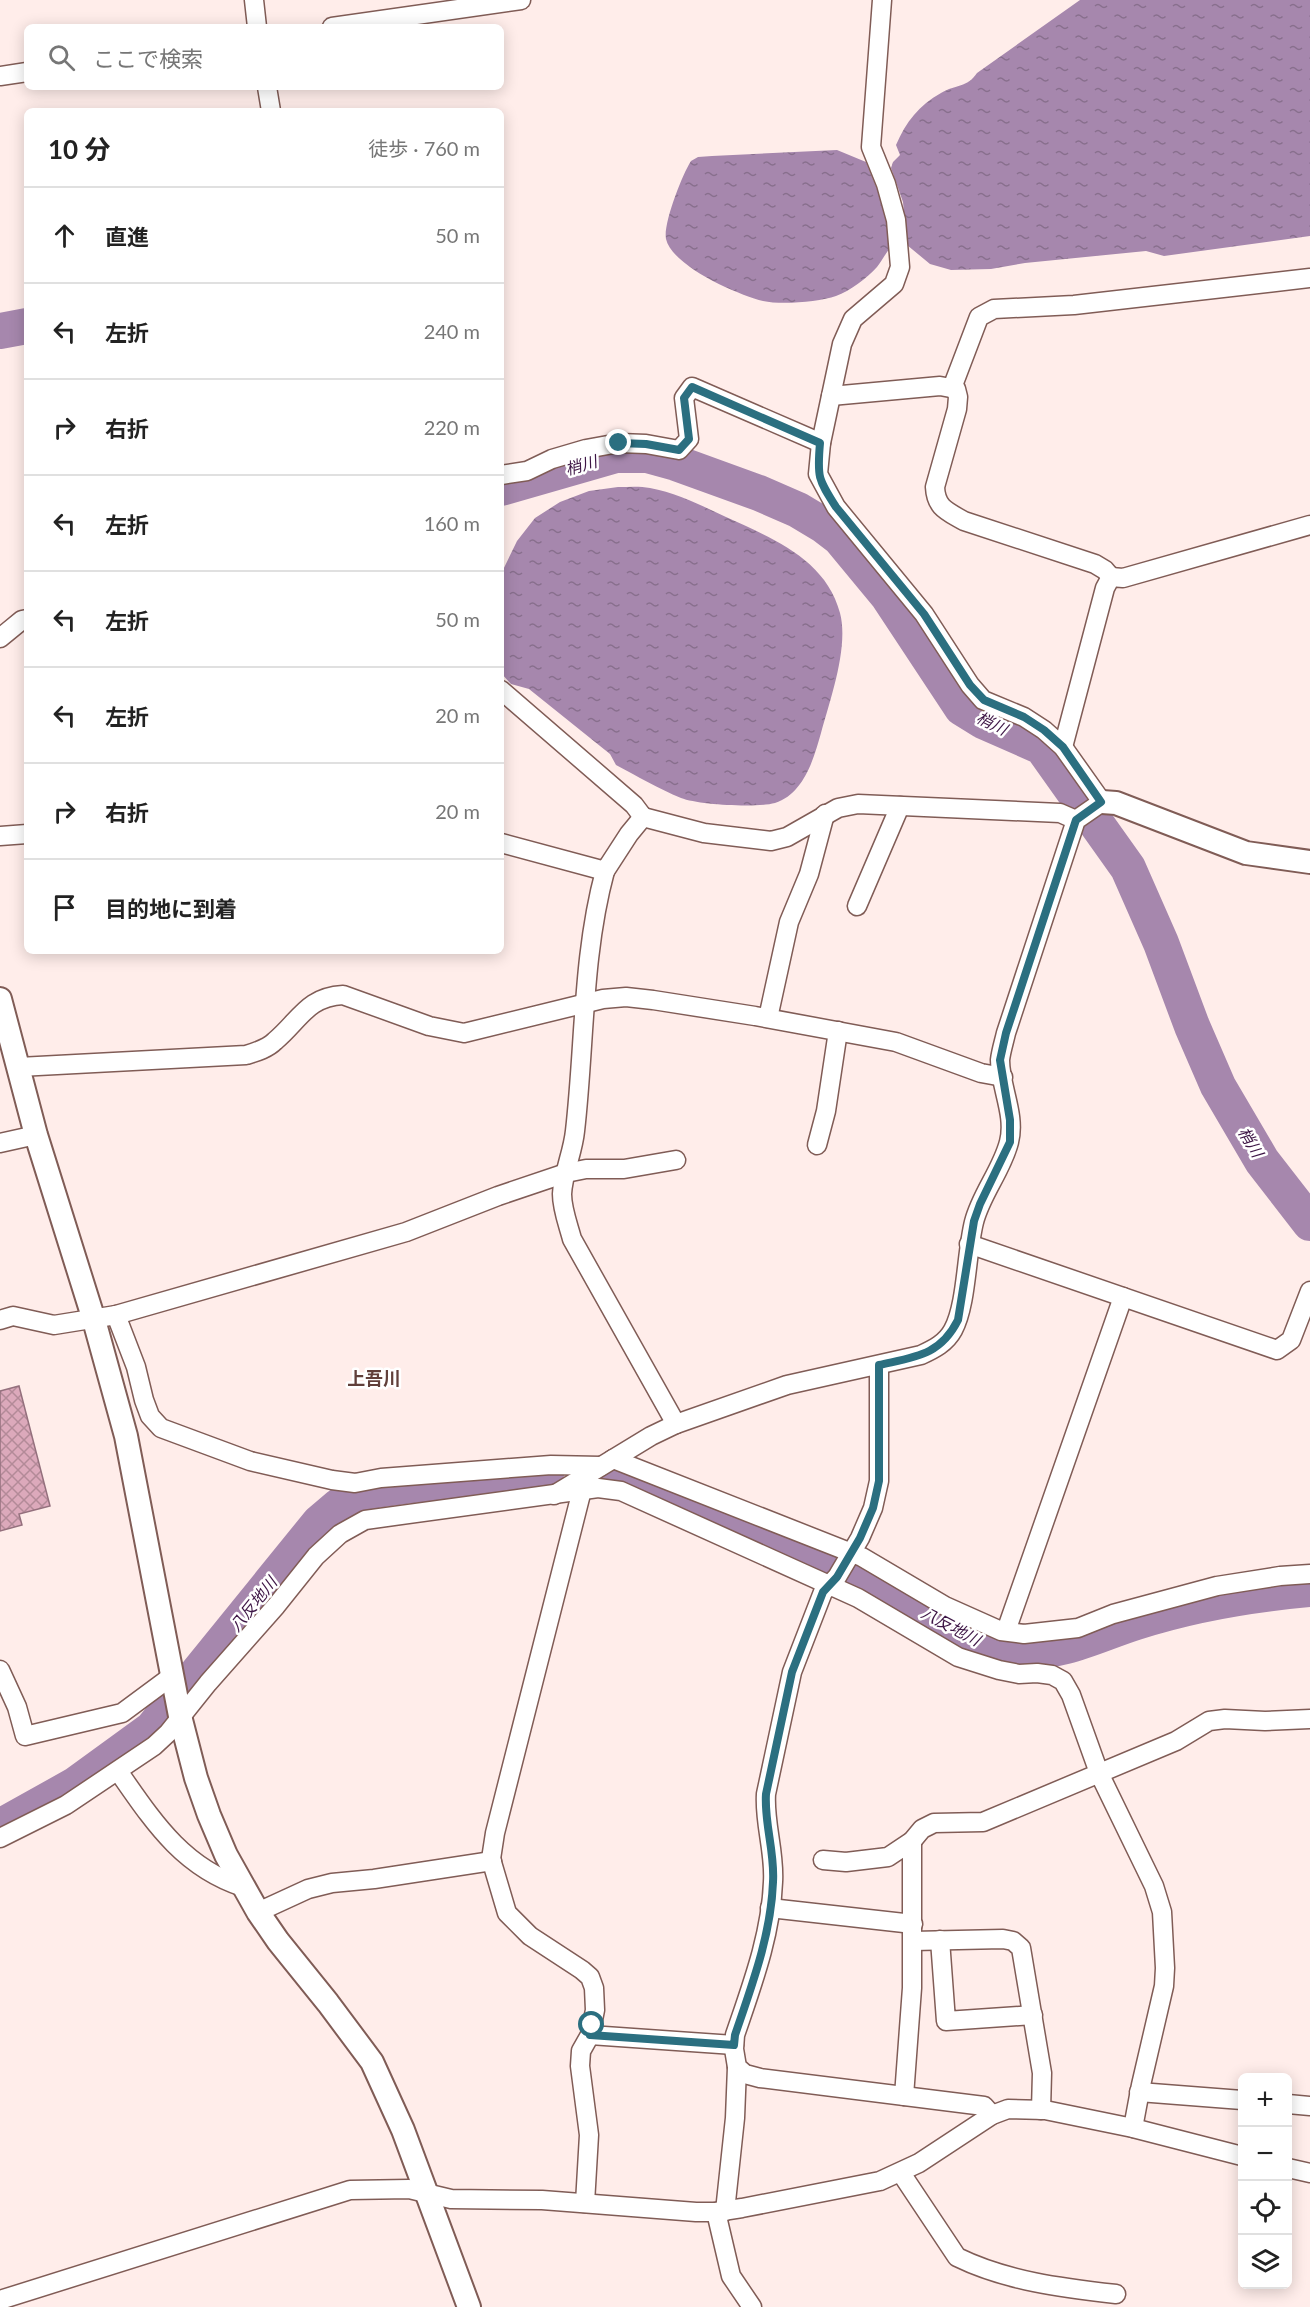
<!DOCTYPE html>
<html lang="ja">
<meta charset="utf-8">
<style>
body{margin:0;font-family:Lato,"Noto Sans JP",sans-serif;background:#f6f6f6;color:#222}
.controls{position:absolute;right:18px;bottom:18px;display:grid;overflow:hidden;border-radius:9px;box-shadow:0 3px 15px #0003}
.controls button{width:54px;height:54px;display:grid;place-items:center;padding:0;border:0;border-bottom:2px solid #e0e0e0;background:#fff;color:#222;font:30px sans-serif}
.stop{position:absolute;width:18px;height:18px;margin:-14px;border:4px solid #2b6f80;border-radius:50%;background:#fff}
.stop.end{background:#2b6f80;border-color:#fff;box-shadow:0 2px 6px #0008}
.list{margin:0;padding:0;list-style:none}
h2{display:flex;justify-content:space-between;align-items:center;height:78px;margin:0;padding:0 24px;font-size:26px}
h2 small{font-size:20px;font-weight:400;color:#767676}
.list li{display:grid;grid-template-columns:39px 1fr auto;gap:18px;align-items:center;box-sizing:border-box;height:96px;padding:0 24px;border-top:2px solid #e0e0e0}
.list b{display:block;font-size:22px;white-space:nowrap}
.list em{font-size:20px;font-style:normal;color:#767676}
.icon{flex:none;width:33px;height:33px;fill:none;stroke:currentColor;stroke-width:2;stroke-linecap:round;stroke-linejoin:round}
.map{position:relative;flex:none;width:1310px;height:2307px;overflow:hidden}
.search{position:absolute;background:#fff;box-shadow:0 3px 15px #0003;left:24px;top:24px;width:480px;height:66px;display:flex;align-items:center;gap:15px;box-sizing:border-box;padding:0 21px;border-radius:9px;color:#767676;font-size:22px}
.panel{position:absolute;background:#fff;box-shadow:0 3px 15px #0003;left:24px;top:108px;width:480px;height:846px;border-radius:9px}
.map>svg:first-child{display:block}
.water{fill:url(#water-ripples)}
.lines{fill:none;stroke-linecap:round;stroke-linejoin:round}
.river{stroke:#a687ad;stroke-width:36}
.building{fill:url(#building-cross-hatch);stroke:#94707d;stroke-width:1.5}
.minor-casing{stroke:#805c56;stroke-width:21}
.tertiary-casing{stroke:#805c56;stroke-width:26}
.minor{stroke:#fff;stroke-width:18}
.tertiary{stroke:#fff;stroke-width:22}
.route{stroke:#2b6f80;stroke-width:8}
.labels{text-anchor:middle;stroke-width:5;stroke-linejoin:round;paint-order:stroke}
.water-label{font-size:16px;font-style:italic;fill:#3d1545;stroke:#fff}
.quarter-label{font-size:18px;font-weight:bold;fill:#613f3a;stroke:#fff}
</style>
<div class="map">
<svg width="1310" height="2307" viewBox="0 0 1310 2307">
<defs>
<pattern id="water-ripples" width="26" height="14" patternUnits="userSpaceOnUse" patternTransform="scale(1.5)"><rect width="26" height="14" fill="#a687ad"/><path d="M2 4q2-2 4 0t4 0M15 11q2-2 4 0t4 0" fill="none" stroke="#886f8d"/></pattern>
<pattern id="building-cross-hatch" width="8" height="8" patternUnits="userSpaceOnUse" patternTransform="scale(1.5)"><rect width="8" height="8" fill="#dca9bb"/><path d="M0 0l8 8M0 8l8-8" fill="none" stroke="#b38a98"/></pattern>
</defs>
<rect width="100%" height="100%" fill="#ffedea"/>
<g class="water">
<path d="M1080,0H1310V236L1164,256L1146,251L1025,263L991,269L951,270L930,264L907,245L903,202L891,168L893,162L900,155L896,145C906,122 919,105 941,93C956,84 967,88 977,73Z"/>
<path d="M837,150L866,162L884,206L890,248C885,254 882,261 877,267C867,278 850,291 836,296C819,302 781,305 763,301C738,295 672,266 666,239C663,224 682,175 691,161L698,157L712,156Z"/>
<path d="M618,487C629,487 640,486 650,488C677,493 702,506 726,517C772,538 826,559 840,613C849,647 830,700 821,733C814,758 804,794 775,803C757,808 699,805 681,798C659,789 637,776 616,765L610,754L529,689L511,684L501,673V574L517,541L535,518L560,502L589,491Z"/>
</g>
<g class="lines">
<g class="river">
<path d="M0,331L27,326"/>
<path d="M501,488L616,455H647L676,463L759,493L798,510L823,525L840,538L888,596L962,708L983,721L1042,747L1128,868L1161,943L1192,1026L1218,1086L1262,1161L1310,1223"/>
<path d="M612,1472C679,1495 747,1520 812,1549C845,1564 876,1583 907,1602C943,1624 979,1650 1022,1651C1064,1653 1098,1634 1136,1622C1192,1604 1252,1594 1310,1589"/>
<path d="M0,1827L75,1785L152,1729L319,1523L339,1506L359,1495L377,1490L413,1485L546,1475"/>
</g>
</g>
<path class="building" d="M19,1386L50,1506L19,1514L22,1525L0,1531V1391Z"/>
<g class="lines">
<g class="minor-casing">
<g id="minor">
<path d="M254,0L257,27"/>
<path d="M332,27L521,0"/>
<path d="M0,76L27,72"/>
<path d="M267,87L271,111"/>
<path d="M952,388L979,317L994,309L1074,305L1310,278"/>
<path d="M831,396L940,386L956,389L958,397L957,409L935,487C936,508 947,511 964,521L1095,564L1105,570L1111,577"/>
<path d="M501,475L527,471L552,459L586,449L619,443L646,444L679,450L689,439L684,398L692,387L821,443"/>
<path d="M0,638L22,620L27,619"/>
<path d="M501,690L634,805L643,817"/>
<path d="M1063,747L1105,588L1111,577L1123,578L1310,525"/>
<path d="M0,836L27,834"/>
<path d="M501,843L605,871L629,834L643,817L704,833L771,841L787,837L838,808L858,804L1060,813L1076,820"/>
<path d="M605,871C582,956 585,1044 575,1131C573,1152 563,1173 562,1194C562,1209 568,1224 572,1239L676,1424"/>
<path d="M857,906L900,806"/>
<path d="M768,1018L789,922L809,874L825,814"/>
<path d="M19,1067L246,1055C256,1052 267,1049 275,1041C300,1020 307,997 343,995L429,1026L464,1033L603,999L626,997L653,1000L755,1016L896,1042L981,1073L1003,1077"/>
<path d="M0,1143L36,1135"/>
<path d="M817,1145L826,1111L838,1031"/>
<path d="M969,1244L1277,1350L1291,1340L1310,1291"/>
<path d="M116,1315L406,1232L498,1196L566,1173L586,1169H624L676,1160"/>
<path d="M0,1320L13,1316L54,1325L116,1315L136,1367L144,1400L150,1416L161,1428L250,1461L332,1480L355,1483L381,1478L551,1465L601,1466"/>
<path d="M879,1365V1481L873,1508L860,1538L837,1577L823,1592L792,1672L766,1794C764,1823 775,1852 773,1882C771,1935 752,1985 735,2035L734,2049L737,2067L745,2074L760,2078L984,2106L992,2115"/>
<path d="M613,1459L862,1557L945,1606L1001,1631L1024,1634L1078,1628L1113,1614L1217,1586L1280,1576L1310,1574"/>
<path d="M582,1490L495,1833L491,1859L507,1913L530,1936L582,1970L590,1977L594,1988L595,2010L590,2035L581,2051L580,2066L589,2135L585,2203"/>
<path d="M554,1495L651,1436L676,1424L787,1385L921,1355C934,1349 946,1343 953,1330C967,1304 966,1254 974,1222C981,1194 1002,1170 1009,1142C1016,1115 1000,1087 1000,1060C1001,1051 1004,1042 1006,1033L1076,820L1102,802L1063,747L1044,730L1024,717L983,700L970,685L924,614L836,507L818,474L821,443L842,344L853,319L894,284L900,267L896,220L886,184L871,147L882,0"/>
<path d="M1006,1631L1123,1297"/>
<path d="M0,1670L17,1707L25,1736L122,1713L172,1676"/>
<path d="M118,1771C153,1821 182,1867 243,1887"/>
<path d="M0,1838L66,1805L154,1746L168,1733L208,1683L276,1606L316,1556L340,1534L365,1520L598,1488L621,1491L858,1598L958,1657L999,1670L1019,1674L1037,1673L1052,1675L1063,1681L1071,1695L1099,1773L1154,1886L1162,1912L1165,1968L1164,1986L1141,2085L1133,2128"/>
<path d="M823,1860L846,1862L888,1857L912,1841L922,1829L934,1823L983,1822L1176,1741L1209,1721L1225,1719L1265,1721L1310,1719"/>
<path d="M770,1908L913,1924"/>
<path d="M258,1912L308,1889L332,1883L374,1879L492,1861"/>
<path d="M940,1940L946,2021L1033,2015"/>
<path d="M913,1941L1003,1939L1013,1941L1021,1948L1042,2073L1041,2110"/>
<path d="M590,2035L734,2045"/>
<path d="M1139,2092L1242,2100"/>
<path d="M904,2096L912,1988V1841"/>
<path d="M1288,2104L1310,2106"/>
<path d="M1288,2168L1310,2173"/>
<path d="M901,2173L957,2257C1006,2281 1062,2288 1116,2294"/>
<path d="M725,2211L735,2118L737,2067"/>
<path d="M716,2212L731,2276L752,2307"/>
<path d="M0,2300L350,2190L409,2189L451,2199L542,2200L696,2212H716L742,2208L880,2181L919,2163L992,2115L1008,2109L1045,2110L1133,2128L1242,2156"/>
</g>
</g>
<g class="tertiary-casing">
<g id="tertiary">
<path d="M1102,802L1116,803L1246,853L1310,862"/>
<path d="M0,999L36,1135L94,1320L126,1436L180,1716L196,1778L209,1815L226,1855L258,1912L278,1941L328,2003L372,2062L403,2130L469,2307"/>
</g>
</g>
<use href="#minor" class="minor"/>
<use href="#tertiary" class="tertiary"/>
</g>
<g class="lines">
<path class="route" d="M592,2025L590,2035L734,2045L735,2035C752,1985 771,1935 773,1882C775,1852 764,1823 766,1794L792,1672L823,1592L837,1577L860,1538L873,1508L879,1481V1365C914,1357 940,1356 958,1320L974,1221L980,1204L1010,1142V1120L1000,1060L1006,1033L1076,820L1101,802L1063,747L1044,730L1024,717L984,700L970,685L924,614L836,507C818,479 817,477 820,443L692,387L684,398L689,439L679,450L646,444L619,443"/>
</g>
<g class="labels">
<g class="water-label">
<text transform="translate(581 465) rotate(-16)" y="6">梢川</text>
<text transform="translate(992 723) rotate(26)" y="6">梢川</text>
<text transform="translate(1251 1142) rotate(59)" y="6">梢川</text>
<text transform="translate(253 1604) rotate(-51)" y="6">八反地川</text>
<text transform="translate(951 1626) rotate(28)" y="6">八反地川</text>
</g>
<g class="quarter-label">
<text x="374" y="1385">上吾川</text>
</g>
</g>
</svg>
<div class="controls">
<button>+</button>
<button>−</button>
<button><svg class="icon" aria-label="locate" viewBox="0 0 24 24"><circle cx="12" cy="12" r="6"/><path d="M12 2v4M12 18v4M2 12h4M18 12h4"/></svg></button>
<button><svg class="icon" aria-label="layers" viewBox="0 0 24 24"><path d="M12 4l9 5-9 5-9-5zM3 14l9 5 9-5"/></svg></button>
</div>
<div class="stop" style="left:592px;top:2025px"></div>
<div class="stop end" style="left:619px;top:443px"></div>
<div class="search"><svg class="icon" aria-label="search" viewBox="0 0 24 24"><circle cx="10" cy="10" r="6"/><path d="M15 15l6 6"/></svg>ここで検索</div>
<section class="panel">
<h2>10 分<small>徒歩 · 760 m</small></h2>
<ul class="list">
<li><svg class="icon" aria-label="ahead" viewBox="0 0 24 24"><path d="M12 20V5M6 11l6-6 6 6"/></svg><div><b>直進</b></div><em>50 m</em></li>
<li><svg class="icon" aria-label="left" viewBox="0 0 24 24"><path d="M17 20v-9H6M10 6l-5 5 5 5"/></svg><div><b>左折</b></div><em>240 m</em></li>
<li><svg class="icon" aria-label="right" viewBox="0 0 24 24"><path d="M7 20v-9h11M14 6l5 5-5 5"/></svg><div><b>右折</b></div><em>220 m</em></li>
<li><svg class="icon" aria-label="left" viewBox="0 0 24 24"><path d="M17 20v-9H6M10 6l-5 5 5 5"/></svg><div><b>左折</b></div><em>160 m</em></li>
<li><svg class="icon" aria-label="left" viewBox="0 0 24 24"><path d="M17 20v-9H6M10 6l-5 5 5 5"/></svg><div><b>左折</b></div><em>50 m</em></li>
<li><svg class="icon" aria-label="left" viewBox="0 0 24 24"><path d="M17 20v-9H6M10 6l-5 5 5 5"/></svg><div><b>左折</b></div><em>20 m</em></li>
<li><svg class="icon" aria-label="right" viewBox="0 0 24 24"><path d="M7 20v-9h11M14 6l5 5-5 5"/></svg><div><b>右折</b></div><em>20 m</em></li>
<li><svg class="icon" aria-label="arrive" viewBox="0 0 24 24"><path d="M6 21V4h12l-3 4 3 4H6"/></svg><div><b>目的地に到着</b></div></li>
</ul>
</section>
</div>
